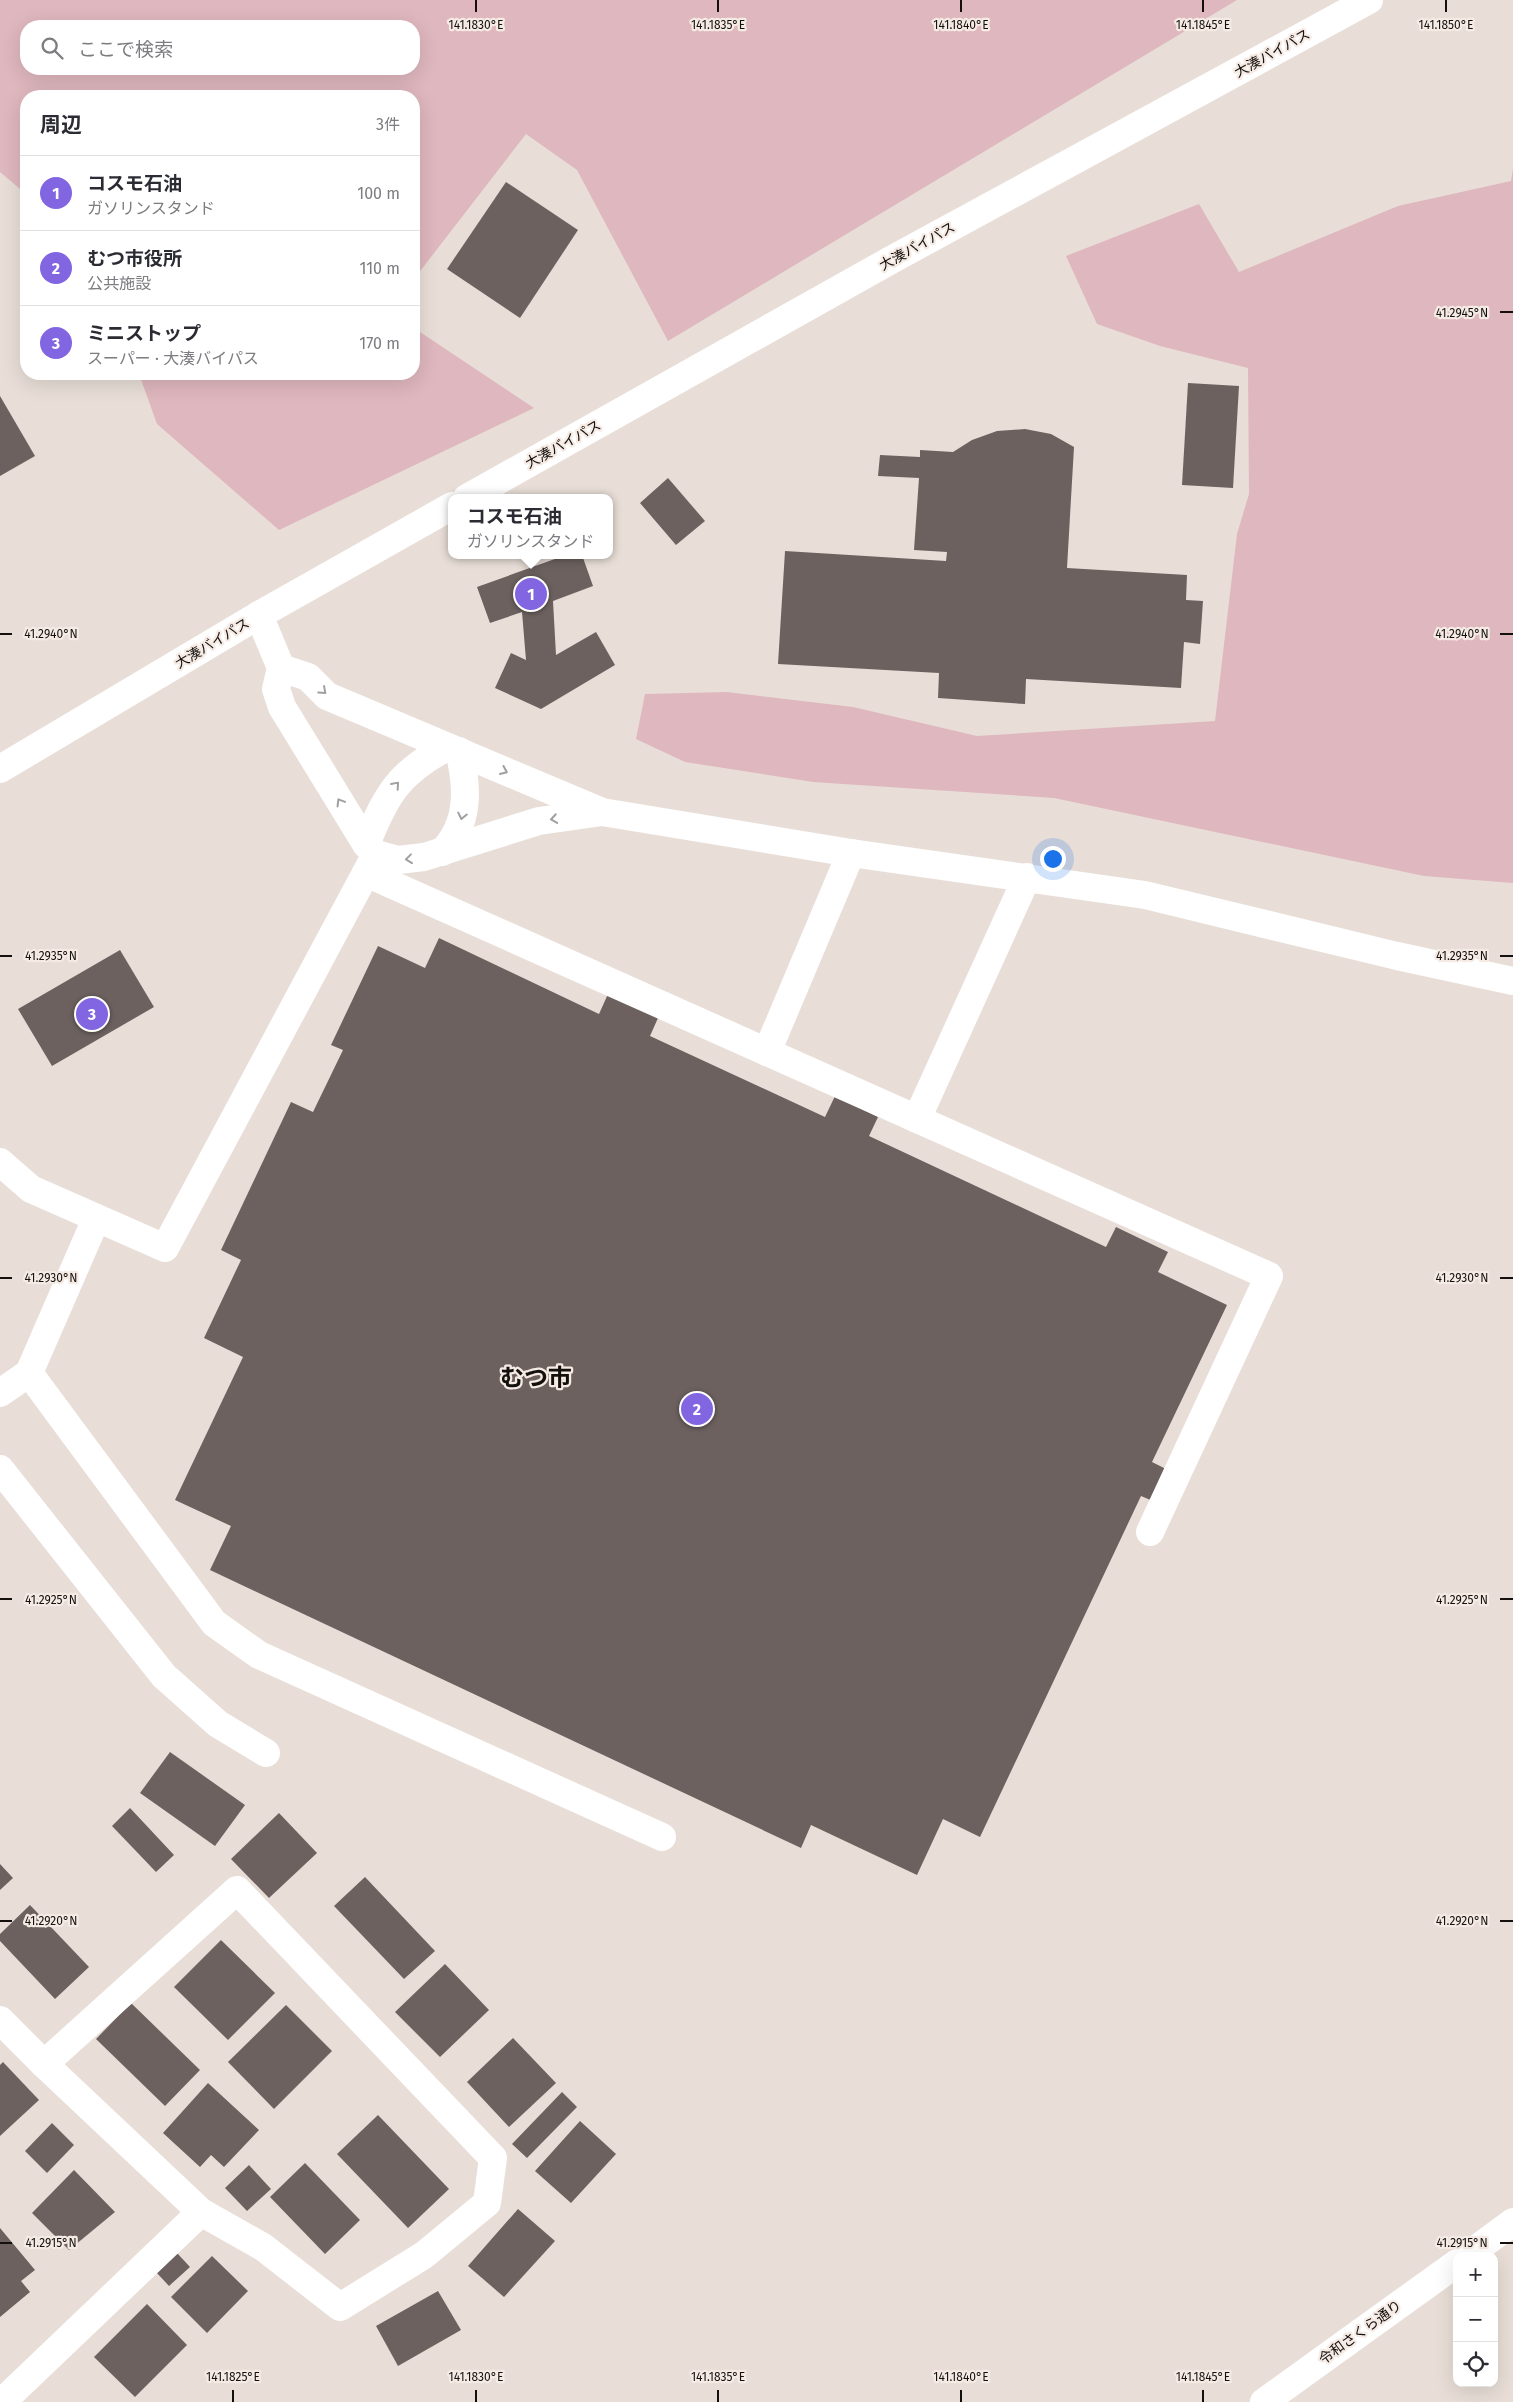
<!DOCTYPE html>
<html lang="ja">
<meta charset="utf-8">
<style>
body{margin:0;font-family:"Fira Sans","Noto Sans JP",sans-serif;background:#f7f7f7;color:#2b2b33}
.controls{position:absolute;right:15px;bottom:15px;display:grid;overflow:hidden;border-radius:10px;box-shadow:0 5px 20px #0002}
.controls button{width:45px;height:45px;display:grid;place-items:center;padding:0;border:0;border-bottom:1px solid #e1e1e2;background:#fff;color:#2b2b33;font:25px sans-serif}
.you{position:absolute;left:1052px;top:858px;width:18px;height:18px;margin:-12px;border:4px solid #fff;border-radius:50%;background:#1a73e8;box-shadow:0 0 0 8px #1a73e833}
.badge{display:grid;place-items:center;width:32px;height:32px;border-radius:50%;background:#8165e1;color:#fff;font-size:16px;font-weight:700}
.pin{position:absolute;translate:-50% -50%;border:2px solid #fff;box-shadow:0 1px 5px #0006}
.popup{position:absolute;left:448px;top:494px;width:165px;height:65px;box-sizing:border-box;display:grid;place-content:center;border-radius:10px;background:#fff;filter:drop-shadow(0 1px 4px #0005);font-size:16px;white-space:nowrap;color:#7c7c81}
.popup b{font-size:19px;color:#2b2b33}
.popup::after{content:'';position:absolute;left:50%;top:100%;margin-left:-10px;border:10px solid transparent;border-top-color:#fff}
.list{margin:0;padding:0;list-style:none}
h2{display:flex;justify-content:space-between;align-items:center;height:65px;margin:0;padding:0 20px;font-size:21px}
h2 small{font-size:16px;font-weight:400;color:#7c7c81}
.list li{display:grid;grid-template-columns:32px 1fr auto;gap:15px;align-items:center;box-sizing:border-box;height:75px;padding:0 20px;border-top:1px solid #e1e1e2}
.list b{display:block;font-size:19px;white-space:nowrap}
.list p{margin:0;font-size:16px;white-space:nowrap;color:#7c7c81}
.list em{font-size:16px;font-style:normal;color:#7c7c81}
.icon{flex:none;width:28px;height:28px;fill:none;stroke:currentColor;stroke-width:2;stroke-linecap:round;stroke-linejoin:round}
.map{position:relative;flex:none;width:1513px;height:2402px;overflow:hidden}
.search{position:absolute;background:#fff;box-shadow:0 5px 20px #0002;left:20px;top:20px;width:400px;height:55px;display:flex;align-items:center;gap:12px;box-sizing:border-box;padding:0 18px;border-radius:20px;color:#7c7c81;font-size:19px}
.panel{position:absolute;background:#fff;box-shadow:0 5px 20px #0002;left:20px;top:90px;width:400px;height:290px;border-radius:20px}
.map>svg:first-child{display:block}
.green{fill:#dfb7be;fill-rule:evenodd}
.building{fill:#6c615f}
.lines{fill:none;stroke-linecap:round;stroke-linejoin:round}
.minor{stroke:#fff;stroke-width:28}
.highway{stroke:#fff;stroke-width:28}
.oneway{stroke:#a19f9f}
.ticks{fill:none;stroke:#13100e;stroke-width:2}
.labels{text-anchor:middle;stroke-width:4.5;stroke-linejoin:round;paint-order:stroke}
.street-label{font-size:14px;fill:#13100e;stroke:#f6ebe4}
.town-label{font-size:24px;font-weight:bold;fill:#13100e;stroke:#f6ebe4}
.ticks-label{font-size:12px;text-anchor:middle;fill:#13100e;stroke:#f6ebe4;stroke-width:4.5;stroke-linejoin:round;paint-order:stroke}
</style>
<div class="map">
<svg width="1513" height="2402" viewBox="0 0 1513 2402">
<rect width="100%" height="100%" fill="#e8ded7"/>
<g class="green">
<path d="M0,0H1237L668,341L577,170L526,134L414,279V96H26V194L0,172ZM414,26V69H26V26Z"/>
<path d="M1513,169V883L1424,876L1054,798L813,782L685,762L636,739L645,694L727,692L853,707L977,736L1215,721L1237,534L1249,494L1248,368L1160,346L1097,324L1066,256L1199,204L1239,272L1398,206L1511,181Z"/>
<path d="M414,328L534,408L279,530L157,424L139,374H414Z"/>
</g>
<g class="building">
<path d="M506,182L578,230L520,318L447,269Z"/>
<path d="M1188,383L1239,386L1233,488L1182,485Z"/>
<path d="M0,396L35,456L0,476Z"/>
<path d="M1025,429L1051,434L1074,447L1067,568L1187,575L1186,600L1203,601L1200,644L1184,642L1181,688L1026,679L1025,704L938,698L939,673L778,664L785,551L946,561L947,552L914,550L919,478L878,476L880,455L920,457V450L953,452L972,440L997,431Z"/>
<path d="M668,478L705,521L676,545L640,503Z"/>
<path d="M566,555H582L593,586L553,601L556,655L596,632L615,665L541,709L495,688L511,653L526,660L522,612L490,623L477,587Z"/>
<path d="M439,938L599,1014L608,994L658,1018L650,1036L825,1117L835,1096L878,1117L869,1136L1106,1247L1116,1227L1168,1252L1158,1272L1227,1305L1152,1462L1170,1471L1155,1502L1141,1496L980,1837L943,1819L917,1875L811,1825L801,1848L210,1570L231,1526L175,1500L243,1357L204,1338L241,1260L221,1250L291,1102L313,1112L343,1050L331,1045L378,946L425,968Z"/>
<path d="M120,950L154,1007L52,1066L18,1009Z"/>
<path d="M170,1752L245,1805L215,1846L140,1793Z"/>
<path d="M130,1808L174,1855L156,1872L112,1826Z"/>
<path d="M279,1813L317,1853L269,1898L231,1859Z"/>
<path d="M0,1864L13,1878L0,1890Z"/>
<path d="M365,1877L435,1951L404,1979L334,1906Z"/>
<path d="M30,1905L89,1967L55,1999L0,1941V1934Z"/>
<path d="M221,1940L275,1993L228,2040L174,1987Z"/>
<path d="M445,1964L489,2010L440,2057L395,2012Z"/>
<path d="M131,2003L200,2070L165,2106L96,2039Z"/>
<path d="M286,2005L332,2051L274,2109L228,2062Z"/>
<path d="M513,2038L556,2083L509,2127L467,2082Z"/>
<path d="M3,2062L39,2100L0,2136V2065Z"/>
<path d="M208,2083L259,2130L224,2167L211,2155L200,2167L163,2133Z"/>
<path d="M562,2092L577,2107L527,2158L512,2144Z"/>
<path d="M378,2115L449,2189L408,2228L337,2154Z"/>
<path d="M580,2121L616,2154L571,2203L535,2171Z"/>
<path d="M52,2123L74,2145L47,2173L25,2151Z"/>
<path d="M305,2163L360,2220L325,2254L270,2197Z"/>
<path d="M249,2165L271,2189L247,2211L225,2188Z"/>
<path d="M74,2170L115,2212L69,2250L32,2213Z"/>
<path d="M518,2209L555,2241L504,2297L468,2266Z"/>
<path d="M0,2228L35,2270L21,2281L30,2292L0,2317Z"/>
<path d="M177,2253L190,2267L169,2286L156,2272Z"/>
<path d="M212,2256L248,2291L207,2333L171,2297Z"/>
<path d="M438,2291L461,2330L398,2366L376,2326Z"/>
<path d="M147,2304L187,2345L135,2397L94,2357Z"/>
</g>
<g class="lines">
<g class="minor">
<path d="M259,615L281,668L276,689L282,707L366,844L376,854L398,860L424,857L539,821L602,812"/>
<path d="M281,668L308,677L327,696L602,812L851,853L1145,895L1397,956L1513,981"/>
<path d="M366,844C387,794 398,773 447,747"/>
<path d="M442,852C470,824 468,787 459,751"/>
<path d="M366,873L1269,1276L1150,1532"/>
<path d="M767,1052L851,853"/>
<path d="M917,1119L1027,877"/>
<path d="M0,1162L31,1189L165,1248L376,854"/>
<path d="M29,1373L214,1623L259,1655L662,1837"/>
<path d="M0,1393L29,1373L96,1219"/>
<path d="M0,1469L164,1676L218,1724L266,1753"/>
<path d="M237,1890L493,2158L487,2203L424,2255L340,2307L263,2247L201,2212L44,2064Z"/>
<path d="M0,2020L44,2064"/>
<path d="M1467,2256L1513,2222"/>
<path d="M2,2402L201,2212"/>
<path d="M1264,2402L1457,2263"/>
</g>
<g class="highway">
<path d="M467,498L891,260L1369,0"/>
<path d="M0,769L259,615L452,506"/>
</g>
</g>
<defs><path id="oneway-chevron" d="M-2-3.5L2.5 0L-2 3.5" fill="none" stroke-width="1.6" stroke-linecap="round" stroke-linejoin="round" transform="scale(1.25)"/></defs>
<g class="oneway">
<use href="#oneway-chevron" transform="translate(323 691) rotate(42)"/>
<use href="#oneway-chevron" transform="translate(504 771) rotate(24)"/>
<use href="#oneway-chevron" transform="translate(396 785) rotate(-49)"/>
<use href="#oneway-chevron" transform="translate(340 802) rotate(-121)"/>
<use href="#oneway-chevron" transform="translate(462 816) rotate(102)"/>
<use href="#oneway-chevron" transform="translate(554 819) rotate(171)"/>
<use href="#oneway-chevron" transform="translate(409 859) rotate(173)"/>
</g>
<path class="ticks" d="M476,0V12M718,0V12M961,0V12M1203,0V12M1446,0V12M1500,312H1513M0,634H12M1500,634H1513M0,956H12M1500,956H1513M0,1278H12M1500,1278H1513M0,1599H12M1500,1599H1513M0,1921H12M1500,1921H1513M0,2243H12M1500,2243H1513M233,2390V2402M476,2390V2402M718,2390V2402M961,2390V2402M1203,2390V2402"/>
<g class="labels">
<g class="street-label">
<text transform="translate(1272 53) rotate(-29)" y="5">大湊バイパス</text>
<text transform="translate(917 246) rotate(-29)" y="5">大湊バイパス</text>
<text transform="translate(563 444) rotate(-29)" y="5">大湊バイパス</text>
<text transform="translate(212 643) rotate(-31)" y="5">大湊バイパス</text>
<text transform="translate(1360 2332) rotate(-36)" y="5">令和さくら通り</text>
</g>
<g class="town-label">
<text x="536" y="1386">むつ市</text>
</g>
</g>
<g class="ticks-label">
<text x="476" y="29">141.1830°E</text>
<text x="718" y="29">141.1835°E</text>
<text x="961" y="29">141.1840°E</text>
<text x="1203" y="29">141.1845°E</text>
<text x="1446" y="29">141.1850°E</text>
<text x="1462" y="317">41.2945°N</text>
<text x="51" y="638">41.2940°N</text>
<text x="1462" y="638">41.2940°N</text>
<text x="51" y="960">41.2935°N</text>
<text x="1462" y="960">41.2935°N</text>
<text x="51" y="1282">41.2930°N</text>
<text x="1462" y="1282">41.2930°N</text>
<text x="51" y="1604">41.2925°N</text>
<text x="1462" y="1604">41.2925°N</text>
<text x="51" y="1925">41.2920°N</text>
<text x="1462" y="1925">41.2920°N</text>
<text x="51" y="2247">41.2915°N</text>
<text x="1462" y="2247">41.2915°N</text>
<text x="233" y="2381">141.1825°E</text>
<text x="476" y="2381">141.1830°E</text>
<text x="718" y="2381">141.1835°E</text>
<text x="961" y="2381">141.1840°E</text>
<text x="1203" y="2381">141.1845°E</text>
</g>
</svg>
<div class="controls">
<button>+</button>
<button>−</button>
<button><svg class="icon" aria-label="locate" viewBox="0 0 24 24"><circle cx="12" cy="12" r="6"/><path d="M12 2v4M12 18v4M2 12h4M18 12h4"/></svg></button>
</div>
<div class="you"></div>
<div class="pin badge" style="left:531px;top:594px">1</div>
<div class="popup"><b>コスモ石油</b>ガソリンスタンド</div>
<div class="pin badge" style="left:697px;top:1409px">2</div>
<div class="pin badge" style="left:92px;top:1014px">3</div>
<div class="search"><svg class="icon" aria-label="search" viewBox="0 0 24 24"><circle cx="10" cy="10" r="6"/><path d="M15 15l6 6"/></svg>ここで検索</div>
<section class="panel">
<h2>周辺<small>3件</small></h2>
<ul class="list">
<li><span class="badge">1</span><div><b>コスモ石油</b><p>ガソリンスタンド</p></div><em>100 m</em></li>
<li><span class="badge">2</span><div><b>むつ市役所</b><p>公共施設</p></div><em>110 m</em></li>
<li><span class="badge">3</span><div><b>ミニストップ</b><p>スーパー · 大湊バイパス</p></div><em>170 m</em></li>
</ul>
</section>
</div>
